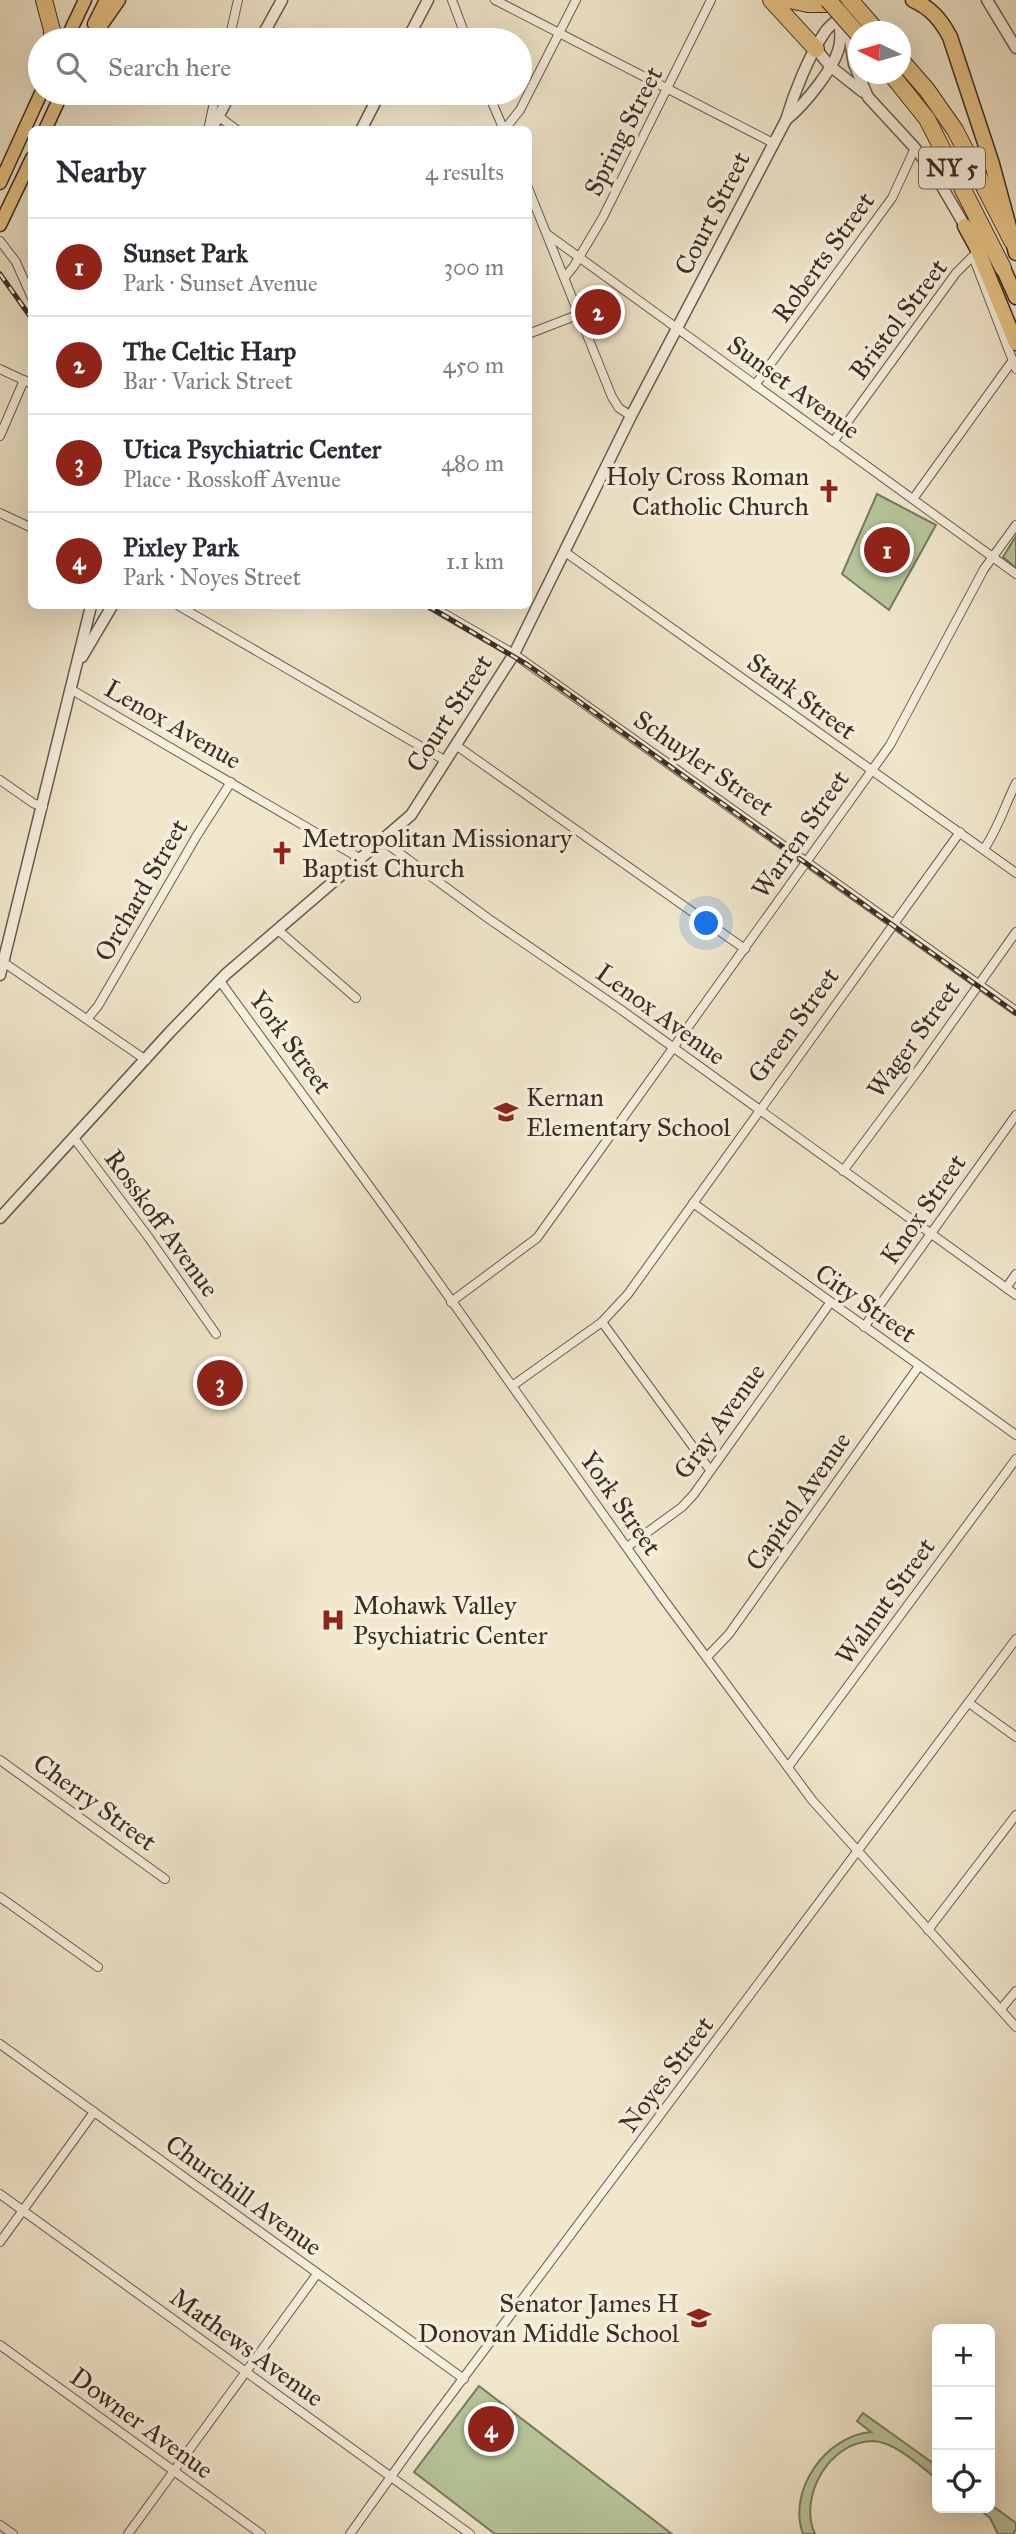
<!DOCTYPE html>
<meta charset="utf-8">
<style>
body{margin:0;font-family:"IM FELL Great Primer",serif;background:#f7f7f7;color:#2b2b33}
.controls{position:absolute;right:21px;bottom:21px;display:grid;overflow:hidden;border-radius:10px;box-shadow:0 7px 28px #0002}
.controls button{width:63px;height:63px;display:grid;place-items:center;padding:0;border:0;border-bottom:2px solid #e1e1e2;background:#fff;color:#2b2b33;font:35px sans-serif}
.compass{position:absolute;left:848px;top:21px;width:63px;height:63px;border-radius:50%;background:#fff;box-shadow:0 7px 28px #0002;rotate:275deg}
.you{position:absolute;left:707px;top:924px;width:24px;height:24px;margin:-18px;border:5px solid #fff;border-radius:50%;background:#1a73e8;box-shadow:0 0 0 10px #1a73e833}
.badge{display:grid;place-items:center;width:46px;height:46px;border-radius:50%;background:#8f2418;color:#fff;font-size:23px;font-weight:700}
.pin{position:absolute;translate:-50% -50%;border:4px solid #fff;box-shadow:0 2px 7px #0006}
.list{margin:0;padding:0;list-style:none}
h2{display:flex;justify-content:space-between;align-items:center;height:91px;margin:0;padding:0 28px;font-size:30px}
h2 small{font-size:23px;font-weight:400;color:#7c7c81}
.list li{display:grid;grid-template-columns:46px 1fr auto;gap:21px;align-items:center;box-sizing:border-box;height:98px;padding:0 28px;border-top:2px solid #e1e1e2}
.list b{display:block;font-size:26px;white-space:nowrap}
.list p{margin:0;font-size:23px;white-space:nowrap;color:#7c7c81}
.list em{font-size:23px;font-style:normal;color:#7c7c81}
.icon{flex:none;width:38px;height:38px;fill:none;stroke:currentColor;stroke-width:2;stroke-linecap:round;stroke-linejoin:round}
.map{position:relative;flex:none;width:1016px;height:2534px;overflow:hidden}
.search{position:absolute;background:#fff;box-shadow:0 7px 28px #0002;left:28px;top:28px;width:504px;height:77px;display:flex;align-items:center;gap:18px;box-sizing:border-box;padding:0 24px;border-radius:38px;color:#7c7c81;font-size:26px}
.panel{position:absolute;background:#fff;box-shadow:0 7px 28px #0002;left:28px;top:126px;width:504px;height:483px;border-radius:10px}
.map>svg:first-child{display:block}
.green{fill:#b7c69a;stroke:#797a5f;stroke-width:2}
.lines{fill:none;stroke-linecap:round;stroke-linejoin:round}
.minor-casing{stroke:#685c4e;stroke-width:10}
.tertiary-casing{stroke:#685c4e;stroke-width:13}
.primary-casing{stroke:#3b2d24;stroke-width:15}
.trunk-casing{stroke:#3b2d24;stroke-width:17}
.motorway-casing{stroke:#3b2d24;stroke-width:18}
.minor{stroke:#f6efde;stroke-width:8}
.tertiary{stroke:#f6efde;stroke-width:10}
.primary{stroke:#e8c486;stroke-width:12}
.trunk{stroke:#e8c486;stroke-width:14}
.motorway{stroke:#e8c486;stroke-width:16}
.rail-casing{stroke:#3b2d24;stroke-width:5}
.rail{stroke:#f6efde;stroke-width:2.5;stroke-dasharray:8;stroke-linecap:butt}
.motorway-bridge-casing{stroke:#3b2d24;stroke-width:18;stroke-linecap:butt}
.motorway-bridge{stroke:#e8c486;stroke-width:16}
.labels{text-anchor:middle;stroke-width:7;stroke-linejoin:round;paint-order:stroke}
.shield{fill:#f6efde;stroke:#73675c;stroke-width:2}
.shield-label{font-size:24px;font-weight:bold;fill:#3b2d24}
.street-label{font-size:26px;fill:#3b2d24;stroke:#f6efde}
.poi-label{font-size:26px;fill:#3b2d24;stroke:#f6efde;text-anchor:start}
</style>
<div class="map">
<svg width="1016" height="2534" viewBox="0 0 1016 2534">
<rect width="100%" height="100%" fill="#f1e7cc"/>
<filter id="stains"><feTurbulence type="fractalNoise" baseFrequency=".00286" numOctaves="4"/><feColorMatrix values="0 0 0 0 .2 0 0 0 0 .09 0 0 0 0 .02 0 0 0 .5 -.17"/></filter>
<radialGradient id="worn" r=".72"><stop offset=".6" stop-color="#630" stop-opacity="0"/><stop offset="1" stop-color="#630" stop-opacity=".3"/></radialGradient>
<g class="green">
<path d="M877,494L936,525L889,610L842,574Z"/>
<path d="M1016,536V568L1003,557Z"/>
<path d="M479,2386L672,2534H495L414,2472Z"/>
<path d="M863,2413L937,2466V2479C920,2466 894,2441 872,2441C829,2442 798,2497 815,2534H803C787,2490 826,2436 871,2432L857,2421Z"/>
<path d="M990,2504L1016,2523V2529L1013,2534H998L990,2518L978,2508H990Z"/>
</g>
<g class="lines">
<g class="minor-casing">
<g id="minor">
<path d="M452,0L467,40"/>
<path d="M495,0L773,143"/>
<path d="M229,40L238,0"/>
<path d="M488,93L504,130"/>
<path d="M218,116L237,130"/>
<path d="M208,130L216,93"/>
<path d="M504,130L520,110L576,0"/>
<path d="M528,188L612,397L619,408L631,416"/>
<path d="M547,234L1016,574"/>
<path d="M0,241L16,262L32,298"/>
<path d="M974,259L1016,369"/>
<path d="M565,277L574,266L603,217L711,0"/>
<path d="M528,334L580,314"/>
<path d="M0,369L32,384"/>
<path d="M755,385L892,198L915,148"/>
<path d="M0,436L24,380"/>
<path d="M833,442L956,273L973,256"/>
<path d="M913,499L1013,360"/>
<path d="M0,513L32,528"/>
<path d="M565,552L1016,873"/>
<path d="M179,606L446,761"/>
<path d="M431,606L514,654L1016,1011"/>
<path d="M72,690L361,859"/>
<path d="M457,746L745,949"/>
<path d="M0,780L33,803L43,807"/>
<path d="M383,841L489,919L620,1009L1016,1295"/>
<path d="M984,849C998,829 1005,805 1016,783"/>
<path d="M278,930L356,998"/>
<path d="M3,962L146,1060"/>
<path d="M220,981L407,1238L664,1600L812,1800L1016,2027"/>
<path d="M87,1019L98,1006L196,837L231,782"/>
<path d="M74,1138L149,1238L216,1334"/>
<path d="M843,1171L919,1069L1016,932"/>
<path d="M693,1203L1016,1435"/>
<path d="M1006,1288L1016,1274"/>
<path d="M451,1302L537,1238L890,745L984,569L1016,525"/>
<path d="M602,1322L710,1470"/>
<path d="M864,1327L1016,1115"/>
<path d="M512,1386L602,1322L628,1294L960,832"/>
<path d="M627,1547L682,1507L694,1494L830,1303"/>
<path d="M707,1657L729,1634L919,1366"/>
<path d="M969,1703L1016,1737"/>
<path d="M0,1760L165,1879"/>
<path d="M788,1767L1016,1459"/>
<path d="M0,1897L98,1967"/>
<path d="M928,1930L1016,1815"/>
<path d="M1001,2009L1016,1991"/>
<path d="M0,2044L464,2379"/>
<path d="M0,2194L470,2534"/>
<path d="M0,2242L94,2112"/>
<path d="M0,2345L261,2534"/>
<path d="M0,2525L13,2534"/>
<path d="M128,2534L317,2274"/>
<path d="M350,2534L420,2436L1016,1639"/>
</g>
</g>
<g class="tertiary-casing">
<g id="tertiary">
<path d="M987,0L1016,48"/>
<path d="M847,23L854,64L868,97L915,148L934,173L965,226"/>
<path d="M260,40L282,0"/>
<path d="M407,40L428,0"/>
<path d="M816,49L830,66L863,92"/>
<path d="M786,120C804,105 838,65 840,42C841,35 840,27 839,19"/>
<path d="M211,130L231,93"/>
<path d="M361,130L380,93"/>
<path d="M82,657L112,606"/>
<path d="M0,975L91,606"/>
<path d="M0,1218L170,1032L226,974L411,815L514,654L631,416L786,120C794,93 809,55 825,32C830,24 839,21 843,12"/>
</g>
</g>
<g class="primary-casing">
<g id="primary">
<path d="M94,24L106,0"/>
<path d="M66,40L85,0"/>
<path d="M91,40L119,0"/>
<path d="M45,130L62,93"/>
<path d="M0,183L41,93"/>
<path d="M0,225L32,158"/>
</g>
</g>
<g class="trunk-casing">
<g id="trunk">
<path d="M913,0C931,8 941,20 950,37L992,164L1016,253"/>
<path d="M965,226L977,248L1016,343"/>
<path d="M1003,268L1016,297"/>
</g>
</g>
<g class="motorway-casing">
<g id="motorway">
<path d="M44,0L52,30V40"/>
<path d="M771,0L816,49"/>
<path d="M789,0L808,4H842"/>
<path d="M900,59L927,90L955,130L1012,241"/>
<path d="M891,74L927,119L1003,268"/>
</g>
</g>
<use href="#minor" class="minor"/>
<use href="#tertiary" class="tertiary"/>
<use href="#primary" class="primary"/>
<use href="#trunk" class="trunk"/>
<use href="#motorway" class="motorway"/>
<g class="rail-casing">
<g id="rail">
<path d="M0,274L32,319"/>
<path d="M428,606L528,665L1016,1013"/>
</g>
</g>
<use href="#rail" class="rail"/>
<g class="motorway-bridge-casing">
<g id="motorway-bridge">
<path d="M828,0L858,34"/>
<path d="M850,0L878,32"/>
</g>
</g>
<use href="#motorway-bridge" class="motorway-bridge"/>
</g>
<defs>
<g id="church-bare" transform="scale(1.89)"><path d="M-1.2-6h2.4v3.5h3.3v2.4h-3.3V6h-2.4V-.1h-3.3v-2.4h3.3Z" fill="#8f2418" stroke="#f6efde" stroke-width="2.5" paint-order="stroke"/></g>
<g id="school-bare" transform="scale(1.89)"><path d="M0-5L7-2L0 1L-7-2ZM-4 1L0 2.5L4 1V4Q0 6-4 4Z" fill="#8f2418" stroke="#f6efde" stroke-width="2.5" paint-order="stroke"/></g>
<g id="hospital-bare" transform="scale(1.89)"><path d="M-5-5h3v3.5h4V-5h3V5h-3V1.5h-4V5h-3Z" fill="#8f2418" stroke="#f6efde" stroke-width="2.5" paint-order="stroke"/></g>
</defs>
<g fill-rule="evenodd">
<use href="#church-bare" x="829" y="491"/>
<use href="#church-bare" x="282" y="853"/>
<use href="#school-bare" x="506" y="1112"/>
<use href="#hospital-bare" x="333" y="1620"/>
<use href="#school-bare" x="699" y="2318"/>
</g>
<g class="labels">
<rect class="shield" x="919" y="147.5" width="66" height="41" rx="5"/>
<g class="shield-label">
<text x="952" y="176">NY 5</text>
</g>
<g class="street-label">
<text transform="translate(623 131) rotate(-63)" y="9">Spring Street</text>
<text transform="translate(712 213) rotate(-63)" y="9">Court Street</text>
<text transform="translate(823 257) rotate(-54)" y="9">Roberts Street</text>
<text transform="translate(898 319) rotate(-53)" y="9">Bristol Street</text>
<text transform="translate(794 387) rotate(36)" y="9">Sunset Avenue</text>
<text transform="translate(802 696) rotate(36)" y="9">Stark Street</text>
<text transform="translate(449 713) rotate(-57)" y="9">Court Street</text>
<text transform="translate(173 724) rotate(30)" y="9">Lenox Avenue</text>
<text transform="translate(704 763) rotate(35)" y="9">Schuyler Street</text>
<text transform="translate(800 834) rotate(-55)" y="9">Warren Street</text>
<text transform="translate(141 890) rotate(-60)" y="9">Orchard Street</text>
<text transform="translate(661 1014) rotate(36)" y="9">Lenox Avenue</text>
<text transform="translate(793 1025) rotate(-54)" y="9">Green Street</text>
<text transform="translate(913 1039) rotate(-54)" y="9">Wager Street</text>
<text transform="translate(291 1042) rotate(54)" y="9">York Street</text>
<text transform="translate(923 1209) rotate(-55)" y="9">Knox Street</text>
<text transform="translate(162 1223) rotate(54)" y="9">Rosskoff Avenue</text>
<text transform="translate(866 1303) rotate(35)" y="9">City Street</text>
<text transform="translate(719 1421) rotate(-54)" y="9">Gray Avenue</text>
<text transform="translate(798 1501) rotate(-55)" y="9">Capitol Avenue</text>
<text transform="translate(621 1503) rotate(55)" y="9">York Street</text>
<text transform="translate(885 1601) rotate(-54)" y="9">Walnut Street</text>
<text transform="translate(95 1802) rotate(36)" y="9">Cherry Street</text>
<text transform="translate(666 2074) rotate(-53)" y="9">Noyes Street</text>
<text transform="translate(244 2195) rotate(36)" y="9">Churchill Avenue</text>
<text transform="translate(247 2347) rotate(36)" y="9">Mathews Avenue</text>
<text transform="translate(142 2423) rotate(36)" y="9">Downer Avenue</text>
</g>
<g class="poi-label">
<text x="809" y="485" text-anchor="end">Holy Cross Roman<tspan x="809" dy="30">Catholic Church</tspan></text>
<text x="302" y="847">Metropolitan Missionary<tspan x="302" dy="30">Baptist Church</tspan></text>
<text x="526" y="1106">Kernan<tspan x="526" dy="30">Elementary School</tspan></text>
<text x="353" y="1614">Mohawk Valley<tspan x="353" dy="30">Psychiatric Center</tspan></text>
<text x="679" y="2312" text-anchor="end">Senator James H<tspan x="679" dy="30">Donovan Middle School</tspan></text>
</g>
</g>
<rect width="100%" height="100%" filter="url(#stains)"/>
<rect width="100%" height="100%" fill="url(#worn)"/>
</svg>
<div class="controls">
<button>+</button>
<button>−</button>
<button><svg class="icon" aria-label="locate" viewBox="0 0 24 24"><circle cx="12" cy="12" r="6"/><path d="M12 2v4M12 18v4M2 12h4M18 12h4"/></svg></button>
</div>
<svg class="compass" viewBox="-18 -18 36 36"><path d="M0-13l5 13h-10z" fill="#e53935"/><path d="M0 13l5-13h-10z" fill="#7c7c81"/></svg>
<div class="you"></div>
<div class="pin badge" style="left:887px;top:550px">1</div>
<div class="pin badge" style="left:598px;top:312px">2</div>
<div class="pin badge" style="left:220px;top:1383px">3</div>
<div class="pin badge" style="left:491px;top:2429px">4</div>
<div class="search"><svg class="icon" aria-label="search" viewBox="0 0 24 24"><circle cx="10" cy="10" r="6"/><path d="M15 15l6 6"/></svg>Search here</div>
<section class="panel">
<h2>Nearby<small>4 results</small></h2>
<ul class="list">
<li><span class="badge">1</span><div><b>Sunset Park</b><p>Park · Sunset Avenue</p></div><em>300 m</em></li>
<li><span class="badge">2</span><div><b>The Celtic Harp</b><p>Bar · Varick Street</p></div><em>450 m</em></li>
<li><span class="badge">3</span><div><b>Utica Psychiatric Center</b><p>Place · Rosskoff Avenue</p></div><em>480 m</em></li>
<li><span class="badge">4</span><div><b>Pixley Park</b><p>Park · Noyes Street</p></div><em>1.1 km</em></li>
</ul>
</section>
</div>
